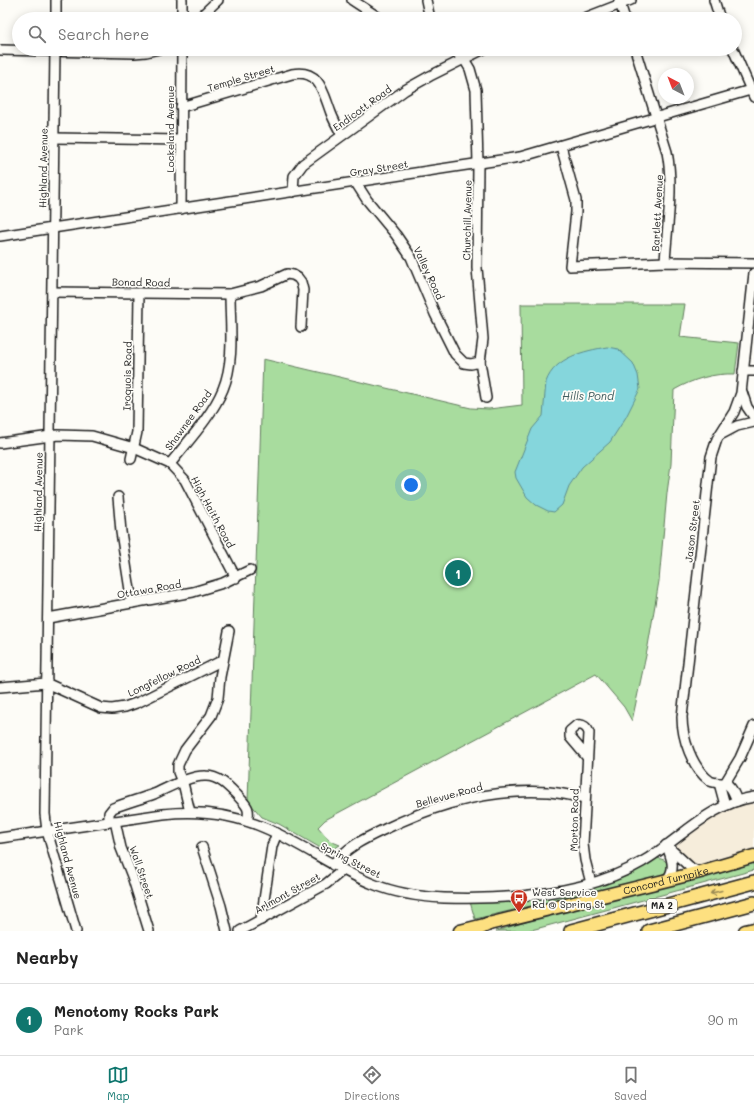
<!DOCTYPE html>
<style>
body{margin:0;font-family:Mali,sans-serif;background:#f2f2f2;color:#222}
.compass{position:absolute;left:658px;top:68px;width:36px;height:36px;border-radius:50%;background:#fff;box-shadow:0 2px 10px #0003;rotate:318deg}
.you{position:absolute;left:411px;top:485px;width:14px;height:14px;margin:-10px;border:3px solid #fff;border-radius:50%;background:#1a73e8;box-shadow:0 0 0 6px #1a73e833}
.badge{display:grid;place-items:center;width:26px;height:26px;border-radius:50%;background:#0f766e;color:#fff;font-size:13px;font-weight:700}
.pin{position:absolute;translate:-50% -50%;border:2px solid #fff;box-shadow:0 1px 4px #0006}
.list{margin:0;padding:0;list-style:none}
h2{display:flex;justify-content:space-between;align-items:center;height:52px;margin:0;padding:0 16px;font-size:17px}
h2 small{font-size:13px;font-weight:400;color:#767676}
.list li{display:grid;grid-template-columns:26px 1fr auto;gap:12px;align-items:center;box-sizing:border-box;height:72px;padding:0 16px;border-top:1px solid #e0e0e0}
.list b{display:block;font-size:15px;white-space:nowrap}
.list p{margin:0;font-size:13px;white-space:nowrap;color:#767676}
.list em{font-size:13px;font-style:normal;color:#767676}
.icon{flex:none;width:22px;height:22px;fill:none;stroke:currentColor;stroke-width:2;stroke-linecap:round;stroke-linejoin:round}
.map{position:relative;flex:none;width:754px;height:931px;overflow:hidden}
.search{position:absolute;background:#fff;box-shadow:0 2px 10px #0003;left:12px;right:12px;top:12px;height:44px;display:flex;align-items:center;gap:10px;box-sizing:border-box;padding:0 14px;border-radius:22px;color:#767676;font-size:15px}
.sheet{height:124px;background:#fff}
nav{display:flex;justify-content:space-around;align-items:center;box-sizing:border-box;height:56px;border-top:1px solid #e0e0e0;background:#fff;font-size:11px;color:#767676}
nav a{display:grid;justify-items:center;gap:2px}
nav .on{color:#0f766e}
.map>svg:first-child{display:block}
.built{fill:#f6eddb}
.green{fill:#a8dc9e;stroke:#627c5d}
.water{fill:#85d6dc;stroke:#5b8c8f}
.lines{fill:none;stroke-linecap:round;stroke-linejoin:round}
.minor-casing{stroke:#1c1c1c;stroke-width:12}
.major-casing{stroke:#1c1c1c;stroke-width:15}
.highway-casing{stroke:#1c1c1c;stroke-width:16}
.minor{stroke:#fdfcf7;stroke-width:9}
.major{stroke:#fde080;stroke-width:12}
.highway{stroke:#fde080;stroke-width:13}
.oneway{stroke:#988853}
.labels{text-anchor:middle;stroke-width:3.5;stroke-linejoin:round;paint-order:stroke}
.shield{fill:#fdfcf7;stroke:#605f5e;stroke-width:1}
.shield-label{font-size:9px;font-weight:bold;fill:#1c1c1c}
.street-label{font-size:10px;fill:#1c1c1c;stroke:#fdfcf7}
.poi-label{font-size:10px;fill:#1c1c1c;stroke:#fdfcf7;text-anchor:start}
.water-label{font-size:11px;font-style:italic;fill:#415d5f;stroke:#fdfcf7}
</style>
<div class="map">
<svg width="754" height="931" viewBox="0 0 754 931">
<rect width="100%" height="100%" fill="#fdfcf7"/>
<filter id="ink" filterUnits="userSpaceOnUse"><feTurbulence type="fractalNoise" baseFrequency=".025" numOctaves="2"/><feDisplacementMap in="SourceGraphic" scale="8" xChannelSelector="R" yChannelSelector="G"/><feConvolveMatrix kernelMatrix="1 2 1 2 8 2 1 2 1" color-interpolation-filters="sRGB"/></filter>
<g filter="url(#ink)">
<path class="built" d="M752,801L754,807V852L695,868L684,858L674,843L721,812L737,805Z"/>
<g class="green">
<path d="M521,304H685L680,337L739,343L735,374C714,373 693,379 674,390L671,464L667,493L659,581L648,646L632,721L624,707L596,674L325,820L318,827L330,841L340,845L330,851L324,850L279,824L262,817L248,801L263,359L471,408L489,409L522,405Z"/>
<path d="M658,858L664,860C666,861 667,863 668,865C672,876 645,879 638,881L475,919L470,902L546,896Z"/>
<path d="M754,862V870L543,927L527,931H496L542,917Z"/>
</g>
<path class="water" d="M607,347L618,349L633,363L638,375L640,389L626,417L610,442L582,467L569,486L562,505L554,512L548,511L536,505L527,497L516,478L515,472L532,429L543,416L546,382C555,357 584,351 607,347Z"/>
<g class="lines">
<g class="minor-casing">
<g id="minor">
<path d="M182,0V19"/>
<path d="M352,0L381,19"/>
<path d="M426,0L430,19"/>
<path d="M619,0L625,19"/>
<path d="M714,0L720,19"/>
<path d="M56,19V0"/>
<path d="M198,19L218,0"/>
<path d="M582,19L631,0"/>
<path d="M55,49L45,814L47,831L76,931"/>
<path d="M452,49L464,59L470,69L476,90L478,164L477,268L483,339L480,362L486,398"/>
<path d="M635,49L667,152C674,188 667,226 665,262"/>
<path d="M733,49L754,97"/>
<path d="M0,50L134,53L146,52L159,49"/>
<path d="M181,107L292,74C320,69 323,92 331,113C334,121 338,128 342,135"/>
<path d="M54,138L181,140"/>
<path d="M561,146L576,200V212L570,266L665,262L754,263"/>
<path d="M356,183L367,200L396,235L411,257L435,314L455,354L464,363L471,364L480,362"/>
<path d="M293,192L294,176L303,164L405,90L430,76L484,49"/>
<path d="M181,209L182,49"/>
<path d="M0,236L520,157L754,89"/>
<path d="M52,292L230,294L261,286L287,274L293,275L298,278L301,282L303,290L301,327"/>
<path d="M743,371H754"/>
<path d="M742,392L747,407L754,417"/>
<path d="M722,434L737,426L754,422"/>
<path d="M0,443L58,435L92,436L134,448L170,464L185,480L236,578"/>
<path d="M131,459L137,432L139,293"/>
<path d="M170,464C188,441 212,416 223,389C235,360 230,325 230,294"/>
<path d="M118,497L121,532L132,603"/>
<path d="M48,618L193,592L223,583L250,570"/>
<path d="M0,687L46,683L101,708L112,709L125,707L139,702L223,660"/>
<path d="M587,757L570,737V731L577,725C583,724 587,727 589,733L583,844L585,860L591,883"/>
<path d="M719,783L725,805"/>
<path d="M725,783L740,758L754,726"/>
<path d="M737,801C734,794 731,783 722,783C718,783 714,783 710,781C692,768 682,738 682,717L711,457L717,439L734,412L741,393L754,273"/>
<path d="M190,812L184,787L178,772V765L185,750L211,716L218,698L220,677L229,631"/>
<path d="M115,821L121,848L132,876L149,931"/>
<path d="M109,822V813L113,808C126,803 140,799 154,794C168,788 190,775 206,776C219,776 229,787 237,795C246,805 251,808 247,821"/>
<path d="M0,838L163,814C198,810 232,814 265,828C303,844 335,869 373,884C395,893 420,897 444,898C508,900 586,895 642,862C680,840 708,804 754,797"/>
<path d="M666,845L691,868L700,872"/>
<path d="M202,847L221,906L227,931"/>
<path d="M333,865C346,847 366,838 385,829C436,804 492,788 549,792C561,793 573,796 585,798"/>
<path d="M666,881C676,870 672,860 668,849"/>
<path d="M261,920L272,846L277,833"/>
<path d="M240,931L326,884L343,870"/>
</g>
</g>
<g class="major-casing">
<g id="major">
<path id="s1" d="M460,931L700,872L754,856"/>
<path d="M745,931L754,929"/>
</g>
</g>
<g class="highway-casing">
<g id="highway">
<path d="M474,931L488,924"/>
<path d="M571,931L754,882"/>
<path d="M649,931L754,903"/>
</g>
</g>
<use href="#minor" class="minor"/>
<use href="#major" class="major"/>
<use href="#highway" class="highway"/>
</g>
<defs><path id="oneway-shaft" d="M-6 0H5M1.5-3L5.5 0L1.5 3" fill="none" stroke-width="1.6" stroke-linecap="round" stroke-linejoin="round"/></defs>
<use class="oneway" href="#oneway-shaft" transform="translate(716 892) rotate(165)"/>
</g>
<defs>
<g id="bus-pin" transform="scale(0.9)"><path d="M0 17L-7.5 6A9.5 9.5 0 1 1 7.5 6Z" fill="#c8321e" stroke="#fdfcf7"/><path d="M-5-6H5V4H4V6H2V4H-2V6H-4V4H-5ZM-3.5-4V0h7V-4ZM-3.5 1.2v1.5H-2V1.2ZM2 1.2v1.5H3.5V1.2Z" fill="#fff"/></g>
</defs>
<g fill-rule="evenodd">
<use href="#bus-pin" x="519" y="898"/>
</g>
<g class="labels">
<rect class="shield" x="647" y="899" width="30" height="14" rx="3"/>
<g class="shield-label">
<text x="662" y="909">MA 2</text>
</g>
<g class="street-label">
<text transform="translate(241 78) rotate(-17)" y="4">Temple Street</text>
<text transform="translate(362 108) rotate(-36)" y="4">Endicott Road</text>
<text transform="translate(170 129) rotate(-90)" y="4">Lockeland Avenue</text>
<text transform="translate(43 168) rotate(-89)" y="4">Highland Avenue</text>
<text transform="translate(379 168) rotate(-9)" y="4">Gray Street</text>
<text transform="translate(657 213) rotate(-87)" y="4">Bartlett Avenue</text>
<text transform="translate(467 220) rotate(-89)" y="4">Churchill Avenue</text>
<text transform="translate(429 273) rotate(65)" y="4">Valley Road</text>
<text transform="translate(141 282) rotate(1)" y="4">Bonad Road</text>
<text transform="translate(127 376) rotate(-89)" y="4">Iroquois Road</text>
<text transform="translate(188 420) rotate(-54)" y="4">Shawnee Road</text>
<text transform="translate(38 492) rotate(-89)" y="4">Highland Avenue</text>
<text transform="translate(213 512) rotate(62)" y="4">High Haith Road</text>
<text transform="translate(692 531) rotate(-83)" y="4">Jason Street</text>
<text transform="translate(149 589) rotate(-10)" y="4">Ottawa Road</text>
<text transform="translate(164 676) rotate(-26)" y="4">Longfellow Road</text>
<text transform="translate(449 795) rotate(-15)" y="4">Bellevue Road</text>
<text transform="translate(574 820) rotate(-89)" y="4">Morton Road</text>
<text transform="translate(68 860) rotate(75)" y="4">Highland Avenue</text>
<text transform="translate(351 860) rotate(27)" y="4">Spring Street</text>
<text transform="translate(142 872) rotate(71)" y="4">Wall Street</text>
<text dy="4" stroke="none"><textPath href="#s1" startOffset="212">Concord Turnpike</textPath></text>
<text transform="translate(287 893) rotate(-29)" y="4">Arlmont Street</text>
</g>
<g class="poi-label">
<text x="532" y="896">West Service<tspan x="532" dy="12">Rd @ Spring St</tspan></text>
</g>
<g class="water-label">
<text x="588" y="400">Hills Pond</text>
</g>
</g>
</svg>
<svg class="compass" viewBox="-18 -18 36 36"><path d="M0-13l5 13h-10z" fill="#e53935"/><path d="M0 13l5-13h-10z" fill="#767676"/></svg>
<div class="you"></div>
<div class="pin badge" style="left:458px;top:573px">1</div>
<div class="search"><svg class="icon" aria-label="search" viewBox="0 0 24 24"><circle cx="10" cy="10" r="6"/><path d="M15 15l6 6"/></svg>Search here</div>
</div>
<section class="sheet">
<h2>Nearby<small></small></h2>
<ul class="list">
<li><span class="badge">1</span><div><b>Menotomy Rocks Park</b><p>Park</p></div><em>90 m</em></li>
</ul>
</section>
<nav>
<a class="on"><svg class="icon" aria-label="map" viewBox="0 0 24 24"><path d="M3 6l6-2 6 2 6-2v14l-6 2-6-2-6 2zM9 4v14M15 6v14"/></svg>Map</a>
<a><svg class="icon" aria-label="directions" viewBox="0 0 24 24"><path d="M12 3l9 9-9 9-9-9zM9 14v-3h6M13 9l2 2-2 2"/></svg>Directions</a>
<a><svg class="icon" aria-label="saved" viewBox="0 0 24 24"><path d="M7 4h10v16l-5-4-5 4z"/></svg>Saved</a>
</nav>
